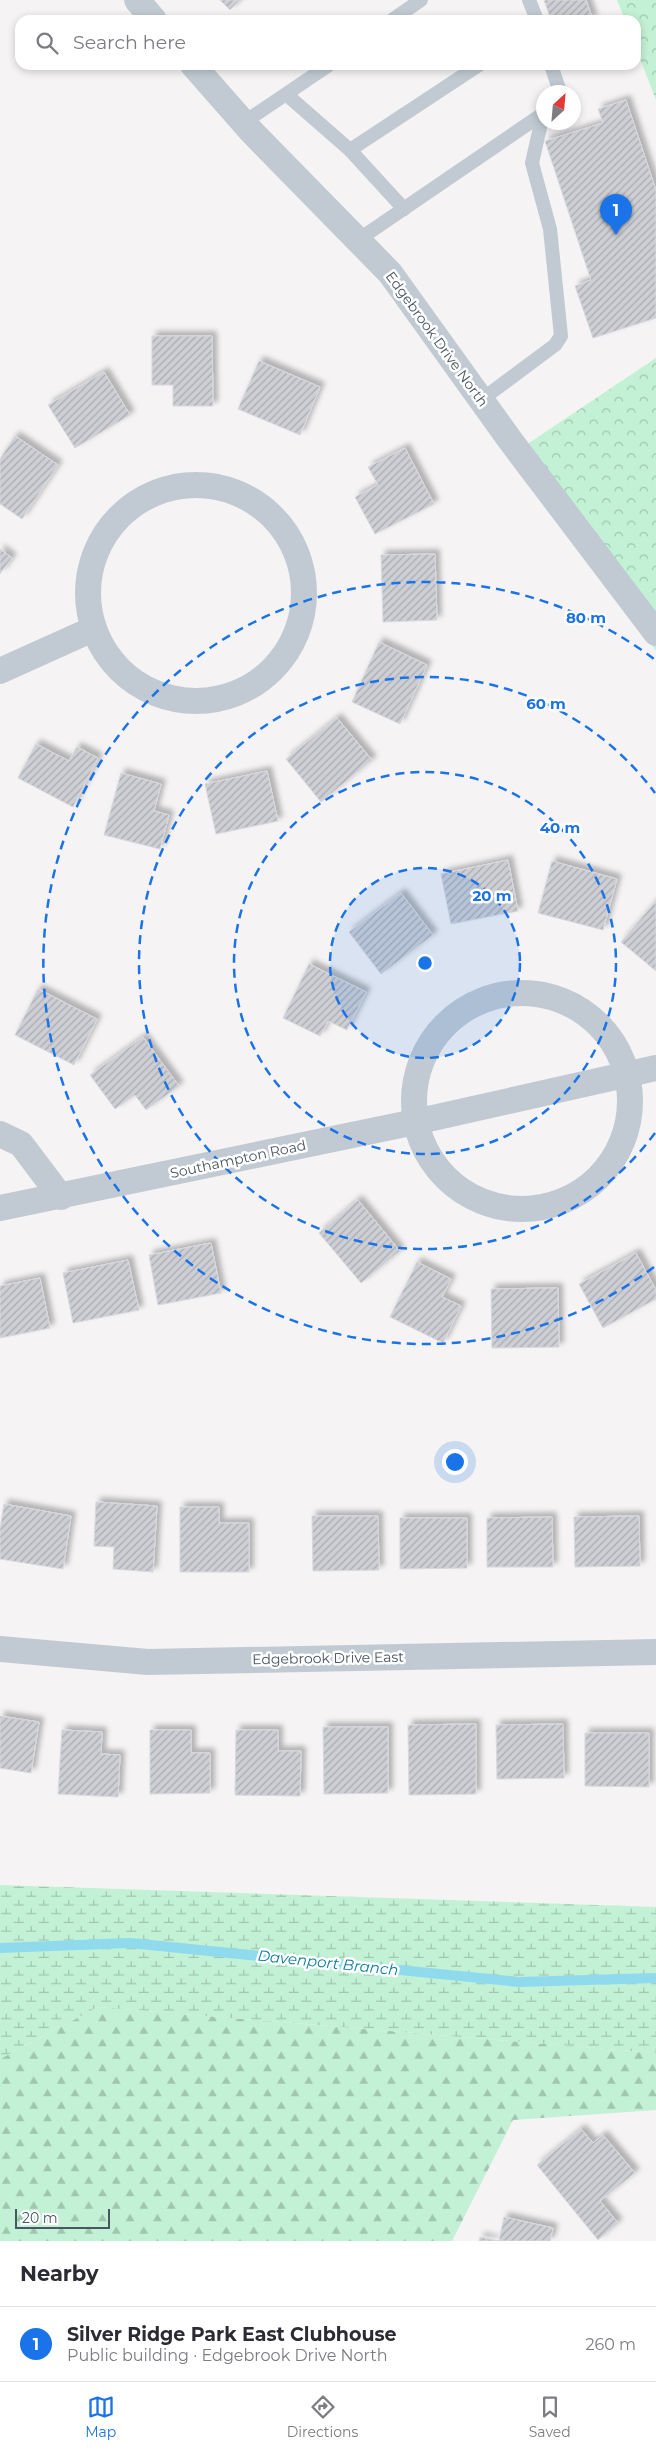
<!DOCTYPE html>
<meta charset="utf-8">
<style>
body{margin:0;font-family:Montserrat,sans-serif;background:#f2f2f3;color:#2b2b33}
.compass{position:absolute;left:536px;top:85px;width:45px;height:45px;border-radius:50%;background:#fff;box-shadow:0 2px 8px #0003;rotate:26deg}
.scale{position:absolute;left:15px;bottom:12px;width:95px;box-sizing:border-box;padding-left:5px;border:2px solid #4a5661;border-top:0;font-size:14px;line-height:18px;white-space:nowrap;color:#4a5661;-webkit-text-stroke:4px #fff;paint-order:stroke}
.you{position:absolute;left:454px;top:1461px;width:18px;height:18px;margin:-12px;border:4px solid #fff;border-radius:50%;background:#1a73e8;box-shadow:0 0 0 8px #1a73e833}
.badge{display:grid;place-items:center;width:32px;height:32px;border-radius:50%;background:#1a73e8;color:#fff;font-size:16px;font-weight:700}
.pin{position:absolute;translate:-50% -41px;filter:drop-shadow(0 1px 2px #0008)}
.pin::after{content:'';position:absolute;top:26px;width:18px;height:15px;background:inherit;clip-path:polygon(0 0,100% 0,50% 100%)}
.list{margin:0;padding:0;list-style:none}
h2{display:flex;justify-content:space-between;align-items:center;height:65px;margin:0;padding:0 20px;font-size:21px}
h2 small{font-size:16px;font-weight:400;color:#7c7c81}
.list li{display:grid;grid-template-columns:32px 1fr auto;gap:15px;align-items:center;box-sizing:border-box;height:75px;padding:0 20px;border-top:1px solid #e1e1e2}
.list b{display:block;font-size:19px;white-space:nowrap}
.list p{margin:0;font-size:16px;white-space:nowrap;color:#7c7c81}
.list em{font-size:16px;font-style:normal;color:#7c7c81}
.icon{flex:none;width:28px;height:28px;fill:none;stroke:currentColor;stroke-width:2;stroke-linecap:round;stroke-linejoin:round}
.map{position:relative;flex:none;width:656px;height:2241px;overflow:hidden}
.search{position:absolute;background:#fff;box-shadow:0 2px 8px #0003;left:15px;right:15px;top:15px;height:55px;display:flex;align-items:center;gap:12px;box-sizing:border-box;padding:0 18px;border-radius:15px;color:#7c7c81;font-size:19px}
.sheet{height:140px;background:#fff}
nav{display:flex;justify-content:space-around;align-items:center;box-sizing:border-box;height:70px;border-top:1px solid #e1e1e2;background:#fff;font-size:14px;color:#7c7c81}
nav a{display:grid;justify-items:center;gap:2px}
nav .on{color:#1a73e8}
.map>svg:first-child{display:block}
.forest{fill:url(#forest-firs)}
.wetland{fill:url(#wetland-marsh)}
.park{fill:url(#park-crowns)}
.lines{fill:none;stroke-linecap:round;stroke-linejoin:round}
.stream{stroke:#90daee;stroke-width:10}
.building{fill:url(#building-hatch);stroke:#d7d9de;filter:url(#shadow)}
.lane{stroke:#c1cad2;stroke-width:14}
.street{stroke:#c1cad2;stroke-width:26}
.ring{fill:none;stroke:#1a73e8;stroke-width:2.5;stroke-dasharray:9 6}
.labels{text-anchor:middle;stroke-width:5;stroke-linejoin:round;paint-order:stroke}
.street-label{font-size:14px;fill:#4a5661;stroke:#fff}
.water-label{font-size:15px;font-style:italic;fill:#0c7c9b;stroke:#fff}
.centre{fill:#1a73e8;stroke:#fff;stroke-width:2.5}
.ring-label{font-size:15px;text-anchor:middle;font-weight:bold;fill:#1a73e8;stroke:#fff;stroke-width:5;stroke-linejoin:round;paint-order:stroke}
</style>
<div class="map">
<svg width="656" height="2241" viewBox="0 0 656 2241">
<defs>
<pattern id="forest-firs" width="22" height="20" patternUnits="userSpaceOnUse" patternTransform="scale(1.25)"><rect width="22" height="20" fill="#c3f1d5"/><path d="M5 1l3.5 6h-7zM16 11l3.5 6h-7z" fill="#a0c6b0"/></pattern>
<pattern id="wetland-marsh" width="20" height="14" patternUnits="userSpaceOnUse" patternTransform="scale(1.25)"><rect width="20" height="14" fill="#c3f1d5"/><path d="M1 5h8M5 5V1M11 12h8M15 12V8" fill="none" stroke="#a0c6b0"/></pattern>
<pattern id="park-crowns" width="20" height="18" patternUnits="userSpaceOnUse" patternTransform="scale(1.25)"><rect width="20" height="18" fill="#c3f1d5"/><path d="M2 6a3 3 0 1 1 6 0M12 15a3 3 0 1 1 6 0" fill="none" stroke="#a0c6b0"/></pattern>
<pattern id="building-hatch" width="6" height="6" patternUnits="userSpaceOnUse" patternTransform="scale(1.25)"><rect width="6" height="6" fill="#cdcfd5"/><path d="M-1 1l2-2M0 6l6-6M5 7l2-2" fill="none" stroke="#a8abb0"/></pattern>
<filter id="shadow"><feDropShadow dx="4.5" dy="-4.5" stdDeviation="2.5" flood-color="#0004"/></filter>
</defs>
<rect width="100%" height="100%" fill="#f5f3f3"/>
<path class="forest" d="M98,2007L656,2053V2110L513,2120L452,2241H0V2059Z"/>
<path class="wetland" d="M0,1885L656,1907V2053L98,2007L0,2059Z"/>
<g class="park">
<path d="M617,0H656V100L636,48V20H625Z"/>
<path d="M656,358V651L520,449Z"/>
</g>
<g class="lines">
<path class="stream" d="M0,1948L130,1943L519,1982L656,1978"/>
</g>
<g class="building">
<path d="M220,0H240L230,10Z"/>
<path d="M544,0H586L593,20H551Z"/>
<path d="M626,100L656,190V318L593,338L575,286L591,280L545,141L603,123L598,109Z"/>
<path d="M152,336H212L213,406H173V385H152Z"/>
<path d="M259,361L320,387L300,435L238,409Z"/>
<path d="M104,372L130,415L75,448L48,405Z"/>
<path d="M15,436L58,465L22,519L0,504V459Z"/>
<path d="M405,448L434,504L375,534L355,497L378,485L368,467Z"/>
<path d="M0,549L12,558L0,574Z"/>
<path d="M435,554L437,620L383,622L381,555Z"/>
<path d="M379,642L427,665L400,724L352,702Z"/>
<path d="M337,718L372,760L321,802L286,759Z"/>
<path d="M36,744L69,761L77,747L98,758L73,807L18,778Z"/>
<path d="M267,771L278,821L216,834L205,784Z"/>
<path d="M121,773L161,784L154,811L169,815L160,849L104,835Z"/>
<path d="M508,860L518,911L451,924L441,874Z"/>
<path d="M552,861L617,879L603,930L538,913Z"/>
<path d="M401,893L433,935L381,974L349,932Z"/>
<path d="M655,902L656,904V971L621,942Z"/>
<path d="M309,964L366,992L347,1030L328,1021L320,1036L283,1018Z"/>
<path d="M38,989L97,1019L74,1065L15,1035Z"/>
<path d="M143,1037L179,1086L146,1110L135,1095L115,1109L90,1075Z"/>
<path d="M358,1200L400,1251L361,1283L319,1233Z"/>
<path d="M211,1243L221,1293L158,1305L149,1255Z"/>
<path d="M636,1253L656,1290V1299L603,1328L579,1284Z"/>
<path d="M128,1260L139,1310L73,1323L63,1273Z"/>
<path d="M417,1262L451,1279L442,1297L461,1306L443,1343L390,1317Z"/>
<path d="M40,1278L50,1328L0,1338V1286Z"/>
<path d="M558,1288L559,1347L492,1348L491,1289Z"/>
<path d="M96,1502L157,1506L153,1572L113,1569L114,1547L94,1546Z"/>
<path d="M4,1504L71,1516L63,1569L0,1559V1529Z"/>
<path d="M180,1507H219V1523H249V1572H180Z"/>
<path d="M312,1516H378L379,1570L313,1571Z"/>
<path d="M639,1516L640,1566L575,1567L574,1517Z"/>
<path d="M552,1517L553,1567H487V1518Z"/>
<path d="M400,1518H467V1568L400,1569Z"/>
<path d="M0,1716L39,1722L31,1773L0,1768Z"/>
<path d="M476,1724V1794L409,1795L408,1725Z"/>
<path d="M563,1724L564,1778L497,1779L496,1725Z"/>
<path d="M323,1727H388V1793L324,1794Z"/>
<path d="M62,1730L102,1732L101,1754L120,1755L118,1797L58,1794Z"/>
<path d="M150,1730H191V1753H210V1793L150,1794Z"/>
<path d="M236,1730H278V1751H301L300,1796L235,1795Z"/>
<path d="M585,1733H649V1787L585,1786Z"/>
<path d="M581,2129L593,2143L603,2135L635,2173L600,2201L618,2223L598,2240L537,2165Z"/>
<path d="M504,2217L553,2228L550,2241H479L480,2237L499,2241Z"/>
</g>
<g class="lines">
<g class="lane">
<path d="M529,0L537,20"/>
<path d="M392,20L421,0"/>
<path d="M551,65L559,89L557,92"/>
<path d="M287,95L350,150L404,209"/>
<path d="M243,123L329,65"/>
<path d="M350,150L479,65"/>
<path d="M358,240L544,113"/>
<path d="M481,400L555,345L561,336L550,229L532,163L543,114"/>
</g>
<g class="street">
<path d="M137,0L154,20"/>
<path d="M193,65L251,131L390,273L510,440L656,633"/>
<circle cx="196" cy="593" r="108"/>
<path d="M0,671L93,629"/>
<circle cx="522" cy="1101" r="108"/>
<path d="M0,1134L21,1144L61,1197"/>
<path d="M0,1208L415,1122L656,1068"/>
<path d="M0,1649L148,1662L656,1652"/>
</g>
</g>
<circle cx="425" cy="963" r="95" fill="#1a73e8" fill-opacity=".12"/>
<g class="ring">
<circle cx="425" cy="963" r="95"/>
<circle cx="425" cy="963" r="191"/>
<path d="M655 1133A286 286 0 1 1 655 793"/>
<path d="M654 1267A381 381 0 1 1 654 659"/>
</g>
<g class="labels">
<g class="street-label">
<text transform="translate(437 339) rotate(54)" y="5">Edgebrook Drive North</text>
<text transform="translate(238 1159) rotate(-12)" y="5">Southampton Road</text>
<text transform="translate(328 1658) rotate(-1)" y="5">Edgebrook Drive East</text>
</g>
<g class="water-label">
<text transform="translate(328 1963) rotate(6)" y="5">Davenport Branch</text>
</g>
</g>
<circle cx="425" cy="963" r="8" class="centre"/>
<g class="ring-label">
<text x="586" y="623">80 m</text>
<text x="546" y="709">60 m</text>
<text x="560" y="833">40 m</text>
<text x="492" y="901">20 m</text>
</g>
</svg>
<svg class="compass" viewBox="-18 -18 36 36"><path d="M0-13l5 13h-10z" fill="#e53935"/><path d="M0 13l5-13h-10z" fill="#7c7c81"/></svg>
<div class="scale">20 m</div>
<div class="you"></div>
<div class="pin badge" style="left:616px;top:235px">1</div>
<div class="search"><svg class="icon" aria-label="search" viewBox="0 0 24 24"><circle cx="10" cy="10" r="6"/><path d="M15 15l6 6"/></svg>Search here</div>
</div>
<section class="sheet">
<h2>Nearby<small></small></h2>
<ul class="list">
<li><span class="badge">1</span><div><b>Silver Ridge Park East Clubhouse</b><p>Public building · Edgebrook Drive North</p></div><em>260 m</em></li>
</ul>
</section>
<nav>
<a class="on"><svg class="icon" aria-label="map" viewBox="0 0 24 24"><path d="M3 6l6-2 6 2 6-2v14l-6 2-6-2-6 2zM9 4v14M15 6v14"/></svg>Map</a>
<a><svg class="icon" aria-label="directions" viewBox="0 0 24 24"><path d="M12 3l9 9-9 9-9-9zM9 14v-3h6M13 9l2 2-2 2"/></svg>Directions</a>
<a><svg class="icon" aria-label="saved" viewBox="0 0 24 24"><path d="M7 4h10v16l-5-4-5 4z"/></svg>Saved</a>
</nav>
